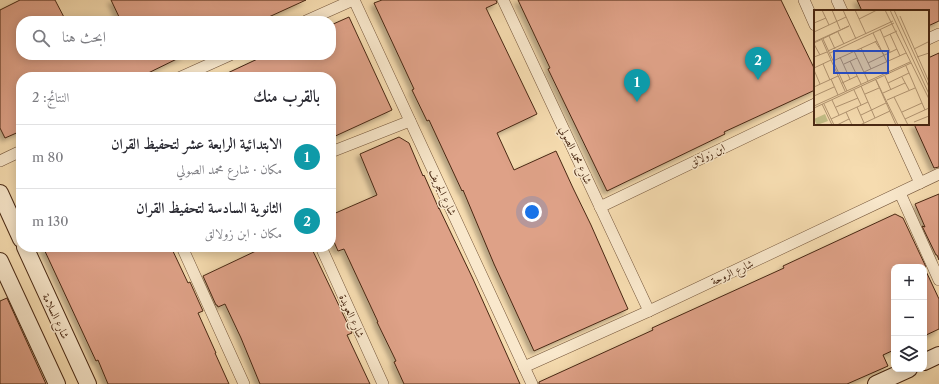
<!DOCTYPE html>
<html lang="ar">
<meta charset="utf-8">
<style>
body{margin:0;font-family:"Libre Caslon Text",Amiri,serif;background:#f2f2f3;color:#2b2b33;direction:rtl}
.controls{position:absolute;right:12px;bottom:12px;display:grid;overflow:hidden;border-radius:8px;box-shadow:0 2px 10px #0003}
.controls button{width:36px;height:36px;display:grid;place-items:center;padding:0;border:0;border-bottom:1px solid #e1e1e2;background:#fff;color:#2b2b33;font:20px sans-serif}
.you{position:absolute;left:532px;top:212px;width:14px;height:14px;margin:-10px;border:3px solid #fff;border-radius:50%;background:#1a73e8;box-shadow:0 0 0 6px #1a73e833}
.badge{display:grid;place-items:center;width:26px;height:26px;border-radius:50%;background:#8f2418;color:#fff;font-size:13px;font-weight:700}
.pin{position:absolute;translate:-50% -33px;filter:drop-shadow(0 1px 2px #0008)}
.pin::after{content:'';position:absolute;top:21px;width:14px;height:12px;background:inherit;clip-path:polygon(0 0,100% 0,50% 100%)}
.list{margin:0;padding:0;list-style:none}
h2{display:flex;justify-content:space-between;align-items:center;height:52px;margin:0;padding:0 16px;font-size:17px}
h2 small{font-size:13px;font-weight:400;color:#7c7c81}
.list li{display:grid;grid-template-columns:26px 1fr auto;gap:12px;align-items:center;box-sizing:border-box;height:64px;padding:0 16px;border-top:1px solid #e1e1e2}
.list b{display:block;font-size:15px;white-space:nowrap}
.list p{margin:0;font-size:13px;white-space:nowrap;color:#7c7c81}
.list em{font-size:13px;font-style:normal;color:#7c7c81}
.icon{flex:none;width:22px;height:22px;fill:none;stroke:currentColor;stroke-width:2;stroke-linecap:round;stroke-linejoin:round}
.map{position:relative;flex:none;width:939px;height:384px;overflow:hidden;direction:ltr}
.search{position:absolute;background:#fff;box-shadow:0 2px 10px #0003;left:16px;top:16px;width:320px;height:44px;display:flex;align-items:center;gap:10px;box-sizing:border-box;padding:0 14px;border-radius:16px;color:#7c7c81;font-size:15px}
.panel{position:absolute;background:#fff;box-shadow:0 2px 10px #0003;left:16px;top:72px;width:320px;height:180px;border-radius:16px;direction:rtl}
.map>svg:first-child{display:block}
.building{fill:#dea187;stroke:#492813;filter:url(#shadow)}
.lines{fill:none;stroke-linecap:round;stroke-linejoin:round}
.street-casing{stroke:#74553a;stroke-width:12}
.secondary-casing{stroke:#492813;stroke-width:18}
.street{stroke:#f9e8cc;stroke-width:11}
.secondary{stroke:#f9e8cc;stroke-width:16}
.labels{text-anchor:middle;stroke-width:3;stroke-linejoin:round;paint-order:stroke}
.street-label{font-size:11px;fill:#492813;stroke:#f9e8cc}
.inset-road{fill:none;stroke:#b19471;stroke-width:1}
.view{fill:#1d4ed8;fill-opacity:0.15;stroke:#1d4ed8;stroke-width:2}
.inset-edge{fill:none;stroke:#492813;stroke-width:2}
</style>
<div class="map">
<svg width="939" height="384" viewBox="0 0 939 384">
<defs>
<filter id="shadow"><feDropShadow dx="-3.5" dy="3.5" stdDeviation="2" flood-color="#0004"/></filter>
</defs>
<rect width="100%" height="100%" fill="#f6dcb0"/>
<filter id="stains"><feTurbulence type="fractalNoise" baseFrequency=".005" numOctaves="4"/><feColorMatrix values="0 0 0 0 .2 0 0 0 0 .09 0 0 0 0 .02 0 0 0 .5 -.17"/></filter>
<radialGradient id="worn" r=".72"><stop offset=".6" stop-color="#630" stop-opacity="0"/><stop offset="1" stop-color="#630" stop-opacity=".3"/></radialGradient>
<g class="building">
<path d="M20,0H55L66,21H21V55H185L140,77H21V131L5,138L0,128V10Z"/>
<path d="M111,0H306L260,21H121Z"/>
<path d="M382,0H496L497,3L486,8L537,114L497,133L514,170L556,151L573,188L591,225L628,309L534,351L494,264L463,190L462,191L429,120L427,121L412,90L414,89L374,3Z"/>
<path d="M518,0H781L815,70V90L724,132L725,134L607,191L548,69L550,68Z"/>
<path d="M857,0H939V21L928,26V11H862Z"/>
<path d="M349,17L392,110L331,138V77H219L266,55H331V25Z"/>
<path d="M939,53V167L934,168L914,124H928V58Z"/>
<path d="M399,137L409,143L423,176L424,175L439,209V208L473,279L520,384H404L394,362L396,361L377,322H378L344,249L338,251L331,235V215L377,195L360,154Z"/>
<path d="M939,194V260L937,255H936L922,226L925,227L915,204Z"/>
<path d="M895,214L903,218L926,267H894V350L883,355L888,366L847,384H539V382L653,330L652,328L784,268L783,266Z"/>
<path d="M43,247H171L188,283L190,282L203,311L198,313L216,353H215L229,384H108L98,360L96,361Z"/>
<path d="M257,247H311L352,333L347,335L370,384H260L241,338L225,304L218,307L217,305H216L203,276L258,250Z"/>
<path d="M924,267L939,299V329L924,336Z"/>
<path d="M7,298L31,351L46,384H0V301Z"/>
</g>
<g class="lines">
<g class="street-casing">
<g id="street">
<path d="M354,0L532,384"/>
<path d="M503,0L649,311"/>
<path d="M804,0L815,25"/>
<path d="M837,0L842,11"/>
<path d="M306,21L353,0"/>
<path d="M928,39L939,34"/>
<path d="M181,77L230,55"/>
<path d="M893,124L920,183"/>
<path d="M331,152L410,121"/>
<path d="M0,161L21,151"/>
<path d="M900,193L939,280"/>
<path d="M600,207L815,104"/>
<path d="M182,247L244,384"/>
<path d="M321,247L383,384"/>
<path d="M524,367L649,311L939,174"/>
</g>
</g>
<g class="secondary-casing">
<g id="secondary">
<path d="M0,193L21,239"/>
<path d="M25,247L88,384"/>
<path d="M0,261L57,384"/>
<path d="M924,362L939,355"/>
<path d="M876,384L909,369"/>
</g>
</g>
<use href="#street" class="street"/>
<use href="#secondary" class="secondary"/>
</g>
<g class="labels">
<g class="street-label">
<text transform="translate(576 155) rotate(65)" y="4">شارع محمد الصولي</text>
<text transform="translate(707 155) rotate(-26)" y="4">ابن زولالق</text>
<text transform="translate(443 192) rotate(65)" y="4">شارع الجريف</text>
<text transform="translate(732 272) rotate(-25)" y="4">شارع الروحة</text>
<text transform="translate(56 316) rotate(65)" y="4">شارع السلامة</text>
<text transform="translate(352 316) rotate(66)" y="4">شارع العويدة</text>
</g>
</g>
<g transform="translate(814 10)">
<rect width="115" height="115" fill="#f6dcb0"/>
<path d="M11,104L14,111L3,115L0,109Z" fill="#c3be87"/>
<path class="inset-road" d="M8,0L15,15M18,0L26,19M29,0L42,29M41,0L52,24M71,0L115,89M76,0L115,84M80,0L115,77M86,6L115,72M45,9L63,0M0,13L12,8M66,19L76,42M0,22L32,7M24,22L30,34M59,23L73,52M76,24L86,46M15,26L21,39M70,27L83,21M9,29L33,81M8,30L31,81M61,31L70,45M0,32L35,16M0,33L35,16M0,34L6,45M47,38L57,59M100,39L114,32M14,41L79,11M40,41L54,71M16,43L80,13M0,47L13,42M26,47L36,69M103,47L115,43M19,51L63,31M36,51L47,74M54,53L83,39M9,54L16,70M30,54L43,48M92,56L111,100M0,58L17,50M0,60L6,74M50,62L92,43M71,66L77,80M88,67L95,80M17,69L24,85M62,70L84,115M62,70L82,115M28,73L43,66M74,73L95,63M47,76L61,108M0,77L24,66M40,80L47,95M69,83L91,73M51,84L65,78M0,86L20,77M80,87L94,115M18,90L25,105M73,90L101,78M8,94L18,115M10,94L20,115M0,96L96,52M22,97L44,88M43,97L50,113M0,98L97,53M32,102L38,115M88,102L108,93M47,105L72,93M17,109L54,92M91,109L115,98M100,112L115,106M23,115L35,109M46,115L76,101"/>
<path class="view" d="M20,41H74V63H20Z"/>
<rect width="115" height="115" class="inset-edge"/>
</g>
<rect width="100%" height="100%" filter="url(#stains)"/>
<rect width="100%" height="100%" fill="url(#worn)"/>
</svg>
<div class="controls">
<button>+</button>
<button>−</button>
<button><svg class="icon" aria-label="layers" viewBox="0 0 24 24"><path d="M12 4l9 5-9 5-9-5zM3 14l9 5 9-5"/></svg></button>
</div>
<div class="you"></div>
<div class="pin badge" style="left:637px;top:102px;background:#0f9aa8">1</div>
<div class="pin badge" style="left:758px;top:80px;background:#0f9aa8">2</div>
<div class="search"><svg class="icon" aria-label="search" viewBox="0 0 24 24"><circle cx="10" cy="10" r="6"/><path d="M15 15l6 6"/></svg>ابحث هنا</div>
<section class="panel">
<h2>بالقرب منك<small>النتائج: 2</small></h2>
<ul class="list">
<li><span class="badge" style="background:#0f9aa8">1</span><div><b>الابتدائية الرابعة عشر لتحفيظ القران</b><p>مكان · شارع محمد الصولي</p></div><em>80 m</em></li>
<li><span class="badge" style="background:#0f9aa8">2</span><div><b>الثانوية السادسة لتحفيظ القران</b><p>مكان · ابن زولالق</p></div><em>130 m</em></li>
</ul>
</section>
</div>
